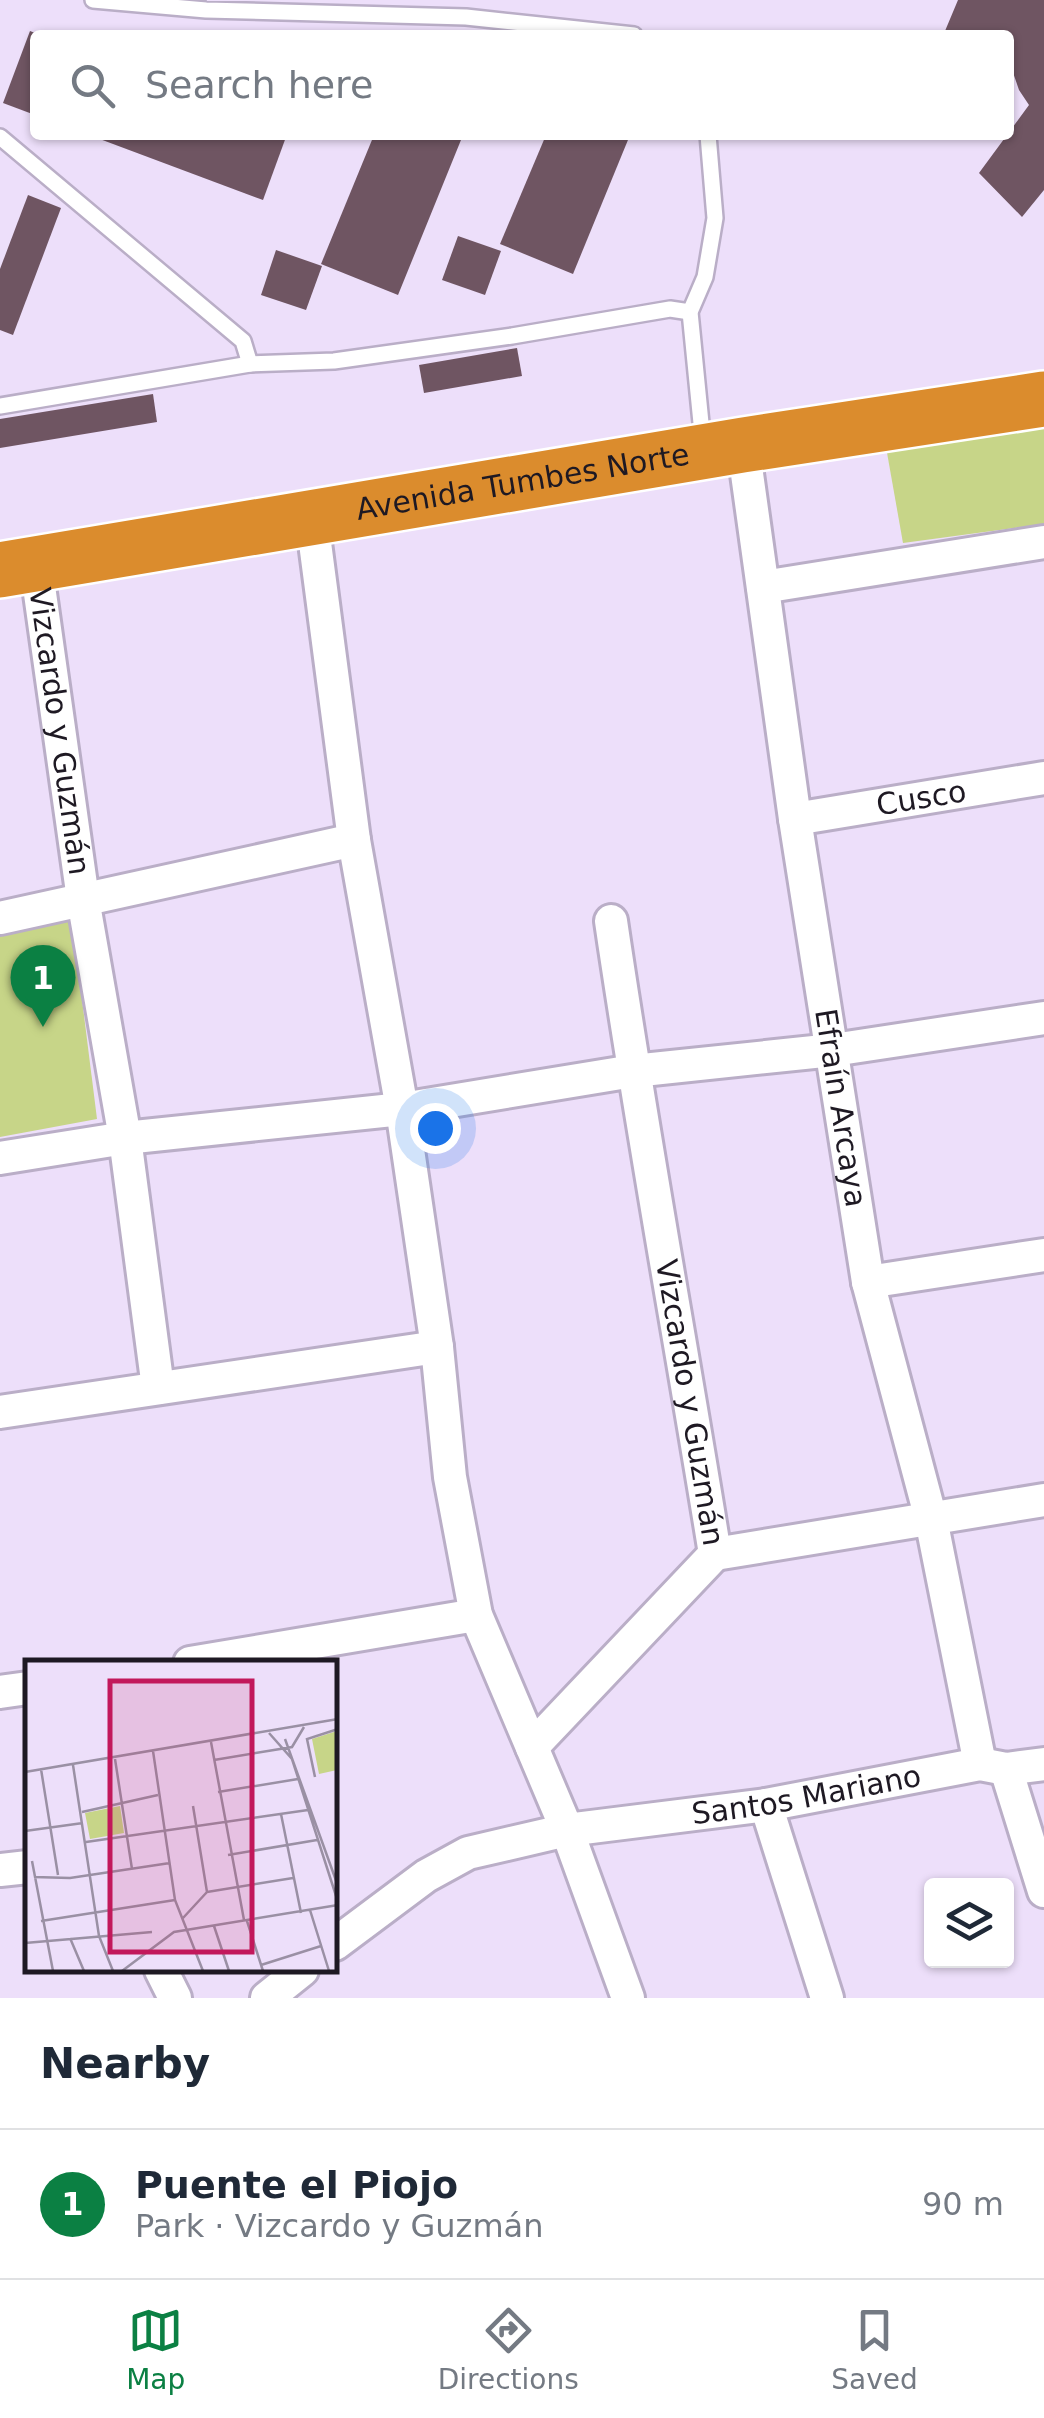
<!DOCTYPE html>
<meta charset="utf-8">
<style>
body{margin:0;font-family:"DejaVu Sans",sans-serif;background:#f6f6f7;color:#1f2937}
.controls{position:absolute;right:30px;bottom:30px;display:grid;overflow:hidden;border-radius:10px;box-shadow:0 2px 8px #0004}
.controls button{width:90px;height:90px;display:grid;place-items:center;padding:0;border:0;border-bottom:2px solid #e0e1e3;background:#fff;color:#1f2937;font:50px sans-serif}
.you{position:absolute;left:435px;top:1128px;width:35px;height:35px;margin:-25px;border:8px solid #fff;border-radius:50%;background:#1a73e8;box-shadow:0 0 0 15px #1a73e833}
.badge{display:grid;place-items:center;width:65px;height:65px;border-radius:50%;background:#0b8043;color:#fff;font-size:32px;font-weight:700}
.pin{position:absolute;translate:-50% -82px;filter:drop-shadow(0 2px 5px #0008)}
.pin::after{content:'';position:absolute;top:52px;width:35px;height:30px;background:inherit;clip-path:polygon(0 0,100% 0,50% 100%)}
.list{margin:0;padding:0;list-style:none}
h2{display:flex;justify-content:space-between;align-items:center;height:130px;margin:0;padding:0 40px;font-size:42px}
h2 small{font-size:32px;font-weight:400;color:#747a83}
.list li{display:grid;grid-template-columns:65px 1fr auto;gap:30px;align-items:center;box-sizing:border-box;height:150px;padding:0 40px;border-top:2px solid #e0e1e3}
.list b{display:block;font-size:38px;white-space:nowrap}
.list p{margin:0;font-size:32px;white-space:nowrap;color:#747a83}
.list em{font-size:32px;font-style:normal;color:#747a83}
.icon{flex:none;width:55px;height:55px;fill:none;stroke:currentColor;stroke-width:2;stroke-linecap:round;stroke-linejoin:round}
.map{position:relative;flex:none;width:1044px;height:1998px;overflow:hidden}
.search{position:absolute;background:#fff;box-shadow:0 2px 8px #0004;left:30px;right:30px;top:30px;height:110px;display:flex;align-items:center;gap:25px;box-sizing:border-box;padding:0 35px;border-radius:10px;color:#747a83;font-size:38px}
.sheet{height:280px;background:#fff}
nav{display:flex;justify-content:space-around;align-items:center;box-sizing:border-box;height:140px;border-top:2px solid #e0e1e3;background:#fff;font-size:28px;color:#747a83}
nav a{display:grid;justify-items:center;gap:5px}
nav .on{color:#0b8043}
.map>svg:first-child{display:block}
.green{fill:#c7d588}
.building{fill:#6f5562}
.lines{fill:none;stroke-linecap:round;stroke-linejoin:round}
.lane-casing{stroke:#baaec7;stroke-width:20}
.street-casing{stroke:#baaec7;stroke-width:38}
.highway-casing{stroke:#fff;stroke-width:60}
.lane{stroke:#fff;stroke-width:15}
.street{stroke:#fff;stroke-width:32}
.highway{stroke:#db8c2d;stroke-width:55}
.labels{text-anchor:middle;stroke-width:10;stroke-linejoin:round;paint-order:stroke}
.street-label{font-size:30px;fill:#1e1923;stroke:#eddffa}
.inset-road{fill:none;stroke:#9a90a4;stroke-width:2.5}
.view{fill:#c2185b;fill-opacity:0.15;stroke:#c2185b;stroke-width:5}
.inset-edge{fill:none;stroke:#1e1923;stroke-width:5}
</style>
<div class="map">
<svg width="1044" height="1998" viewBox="0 0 1044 1998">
<rect width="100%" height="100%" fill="#eddffa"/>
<g class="green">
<path d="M1044,426V524L903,543L886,447Z"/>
<path d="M72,920L97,1119L0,1137V936Z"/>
</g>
<g class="building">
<path d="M958,0H1044V190L1022,217L979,173L1029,105L1019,90L1009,61V35H953L945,31Z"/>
<path d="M30,31L35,33V115L3,103Z"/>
<path d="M89,135H280L286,137L263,200Z"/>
<path d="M374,135H463L398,295L321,264Z"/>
<path d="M546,135H630L573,274L500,244Z"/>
<path d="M28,195L61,208L13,335L0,330V269Z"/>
<path d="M458,236L501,251L485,295L442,280Z"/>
<path d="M276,250L322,266L306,310L261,295Z"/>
<path d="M517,348L522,376L424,393L419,365Z"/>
<path d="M153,394L157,422L0,448V419Z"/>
</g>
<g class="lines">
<g class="lane-casing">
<g id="lane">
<path d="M93,0L206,10L466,17L634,35"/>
<path d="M0,137L243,341L250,364"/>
<path d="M0,406L250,364L334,361L512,336L670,309L690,312"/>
<path d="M701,423L690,312L705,277L715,218L708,135"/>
</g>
</g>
<g class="street-casing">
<g id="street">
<path id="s1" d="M743,445L795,819L868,1282L931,1519L980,1764"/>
<path d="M312,520L354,840L402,1109L437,1347L450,1477L476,1615L567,1830L628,1998"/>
<path id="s2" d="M36,565L83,899L125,1138L158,1388"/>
<path d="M763,587L1044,542"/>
<path id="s3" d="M795,819L1044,778"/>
<path d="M0,918L354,840"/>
<path id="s4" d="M611,921C642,1133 681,1343 715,1554"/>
<path d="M0,1158L125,1138L402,1109L633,1071L833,1050L1044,1018"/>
<path d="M868,1282L1044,1255"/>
<path d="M0,1412L437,1347"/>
<path d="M715,1554L1044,1500"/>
<path d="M190,1663L476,1615"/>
<path d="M0,1692L28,1688"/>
<path d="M532,1747L715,1554"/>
<path d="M1006,1769L1044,1891"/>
<path d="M766,1805L827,1998"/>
<path d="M0,1870L28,1867"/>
<path id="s5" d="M335,1944L426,1876L468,1853L567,1830L766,1805L980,1764L1006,1769L1044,1764"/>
<path d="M161,1970L175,1998"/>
<path d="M267,1998L302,1970"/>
</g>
</g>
<g class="highway-casing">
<g id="highway">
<path id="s6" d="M0,570L743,445L1044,399"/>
</g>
</g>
<use href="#lane" class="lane"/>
<use href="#street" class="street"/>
<use href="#highway" class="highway"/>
</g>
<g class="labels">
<g class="street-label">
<text dy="10" stroke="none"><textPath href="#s6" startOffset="530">Avenida Tumbes Norte</textPath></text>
<text dy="10" stroke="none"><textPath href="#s2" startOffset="168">Vizcardo y Guzmán</textPath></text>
<text dy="10" stroke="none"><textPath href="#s3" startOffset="128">Cusco</textPath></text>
<text dy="10" stroke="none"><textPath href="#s1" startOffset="670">Efraín Arcaya</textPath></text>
<text dy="10" stroke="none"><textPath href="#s4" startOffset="488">Vizcardo y Guzmán</textPath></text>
<text dy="10" stroke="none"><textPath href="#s5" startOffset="505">Santos Mariano</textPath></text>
</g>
</g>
<g transform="translate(25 1660)">
<rect width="312" height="312" fill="#eddffa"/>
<path d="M312,71V110L294,114L287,79ZM95,146L99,173L65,179L60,153Z" fill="#c7d588"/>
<path class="inset-road" d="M244,73L267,99L313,242M260,79L313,226M186,82L219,260M128,91L150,240L178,311M90,99L107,209M189,100L267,87L279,67M48,105L74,276L88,311M16,109L33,215M0,112L313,59M290,117L282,79L313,69M193,132L273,119M168,146L182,232M57,152L133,135M256,154L276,253M0,171L58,163M61,182L283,150M203,195L292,180M7,201L28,311M9,217L45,218L145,203M182,232L268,218M285,250L304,311M158,258L182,232M16,261L150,240M222,261L238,311M189,266L204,311M45,278L59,311M0,283L127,272M236,305L296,286M97,311L149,272L313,245"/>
<path class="view" d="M85,21H227V292H85Z"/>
<rect width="312" height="312" class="inset-edge"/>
</g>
</svg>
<div class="controls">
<button><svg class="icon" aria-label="layers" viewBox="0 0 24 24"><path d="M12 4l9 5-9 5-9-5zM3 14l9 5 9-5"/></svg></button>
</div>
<div class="you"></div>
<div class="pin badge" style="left:43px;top:1027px">1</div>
<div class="search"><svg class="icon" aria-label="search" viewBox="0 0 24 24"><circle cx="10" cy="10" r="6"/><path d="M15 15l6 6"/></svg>Search here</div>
</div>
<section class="sheet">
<h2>Nearby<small></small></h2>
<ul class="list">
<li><span class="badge">1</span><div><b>Puente el Piojo</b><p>Park · Vizcardo y Guzmán</p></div><em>90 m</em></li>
</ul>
</section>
<nav>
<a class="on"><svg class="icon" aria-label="map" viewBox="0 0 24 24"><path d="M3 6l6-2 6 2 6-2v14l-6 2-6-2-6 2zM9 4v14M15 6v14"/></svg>Map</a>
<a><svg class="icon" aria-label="directions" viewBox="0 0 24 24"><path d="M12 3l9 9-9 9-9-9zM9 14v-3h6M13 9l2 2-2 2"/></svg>Directions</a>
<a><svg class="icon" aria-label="saved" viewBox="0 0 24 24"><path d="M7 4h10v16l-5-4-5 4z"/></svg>Saved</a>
</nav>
